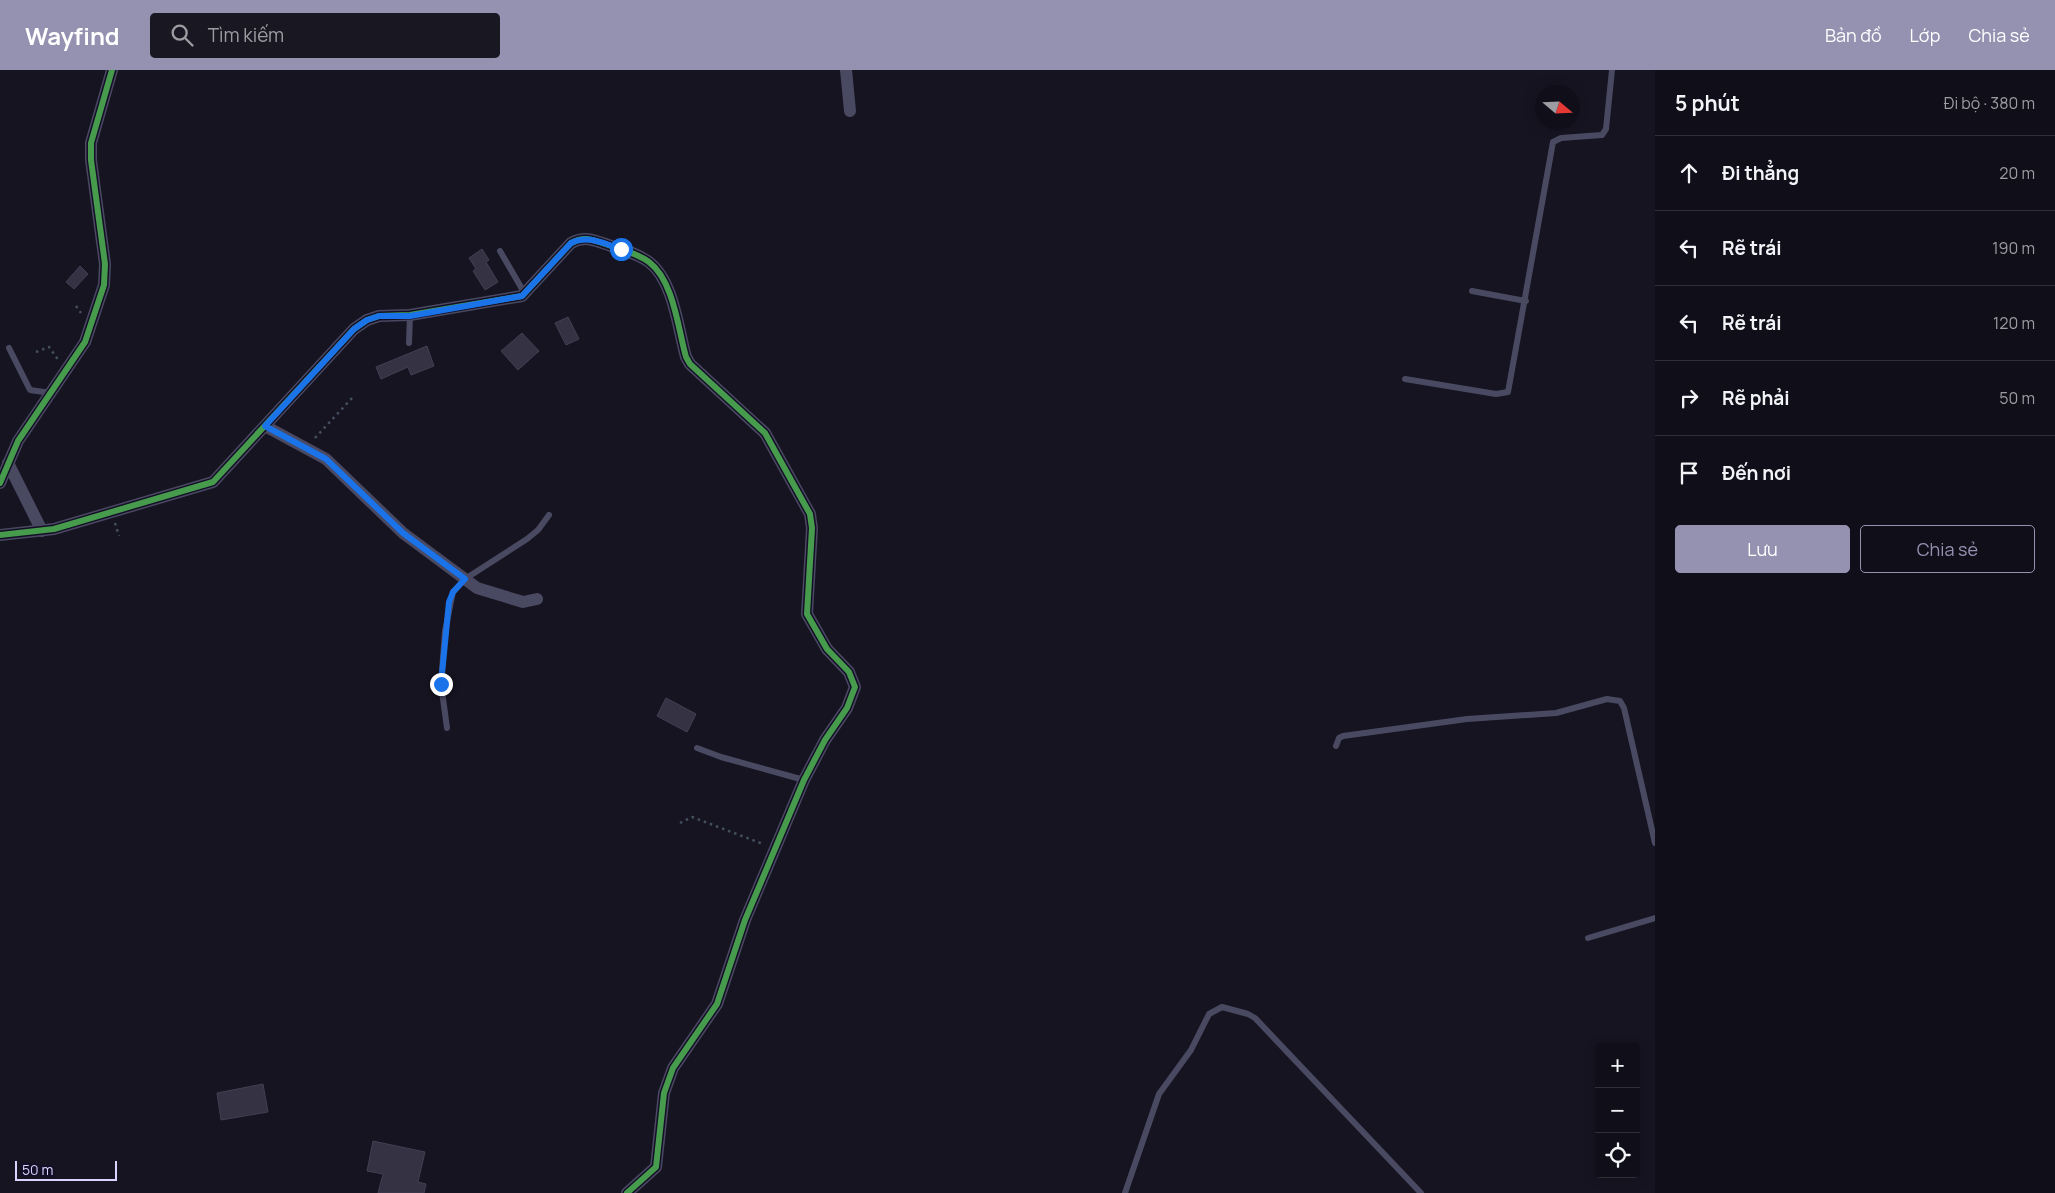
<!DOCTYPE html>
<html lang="vi">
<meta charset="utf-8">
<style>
body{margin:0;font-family:Manrope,sans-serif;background:#191822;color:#f1f3f6}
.controls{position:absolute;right:15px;bottom:15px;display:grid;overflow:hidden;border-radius:5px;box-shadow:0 2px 12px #0003}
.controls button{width:45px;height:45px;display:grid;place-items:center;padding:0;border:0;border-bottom:1px solid #302f38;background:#100f19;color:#f1f3f6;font:25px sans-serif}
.compass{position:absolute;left:1535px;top:15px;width:45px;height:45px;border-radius:50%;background:#100f19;box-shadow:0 2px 12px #0003;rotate:109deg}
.scale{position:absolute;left:15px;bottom:12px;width:102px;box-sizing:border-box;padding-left:5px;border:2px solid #d9d4ff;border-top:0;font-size:14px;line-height:18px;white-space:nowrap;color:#d9d4ff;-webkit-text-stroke:4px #130f26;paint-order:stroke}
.stop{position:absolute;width:15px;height:15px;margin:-11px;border:4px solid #1a73e8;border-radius:50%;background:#fff}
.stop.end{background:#1a73e8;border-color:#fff;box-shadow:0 1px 5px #0008}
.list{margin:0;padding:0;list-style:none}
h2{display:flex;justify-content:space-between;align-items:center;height:65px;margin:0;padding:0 20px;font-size:21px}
h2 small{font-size:16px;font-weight:400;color:#9c9ca2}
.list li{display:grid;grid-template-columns:32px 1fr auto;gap:15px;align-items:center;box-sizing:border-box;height:75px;padding:0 20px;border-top:1px solid #302f38}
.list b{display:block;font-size:19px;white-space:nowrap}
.list em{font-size:16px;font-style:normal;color:#9c9ca2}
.actions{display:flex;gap:10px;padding:15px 20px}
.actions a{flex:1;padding:11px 0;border:1px solid #9591b1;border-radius:5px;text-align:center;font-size:18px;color:#9591b1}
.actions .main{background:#9591b1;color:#fff}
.icon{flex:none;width:28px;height:28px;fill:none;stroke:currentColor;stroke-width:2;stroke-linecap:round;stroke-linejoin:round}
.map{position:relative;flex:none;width:1655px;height:1123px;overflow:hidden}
header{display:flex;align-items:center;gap:30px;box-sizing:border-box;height:70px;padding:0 25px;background:#9591b1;color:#fff}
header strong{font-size:24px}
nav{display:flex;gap:28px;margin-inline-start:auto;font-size:18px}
.search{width:350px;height:45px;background:#191822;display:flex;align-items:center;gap:12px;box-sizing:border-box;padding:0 18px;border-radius:5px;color:#9c9ca2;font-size:19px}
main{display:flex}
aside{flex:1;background:#100f19}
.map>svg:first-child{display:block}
.building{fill:#343243;stroke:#433f54}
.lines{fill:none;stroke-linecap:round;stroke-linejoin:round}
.path{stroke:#44505f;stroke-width:2.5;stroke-dasharray:2.5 4;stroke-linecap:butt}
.service{stroke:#4a4962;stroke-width:6}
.minor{stroke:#4a4962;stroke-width:12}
.cycleway-casing{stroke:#130f26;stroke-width:9}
.cycleway{stroke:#469c4c;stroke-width:6}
.route{stroke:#1a73e8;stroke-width:6}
</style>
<header>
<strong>Wayfind</strong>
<div class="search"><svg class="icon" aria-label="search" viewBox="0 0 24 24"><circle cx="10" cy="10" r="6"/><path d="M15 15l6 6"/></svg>Tìm kiếm</div>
<nav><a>Bản đồ</a><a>Lớp</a><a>Chia sẻ</a></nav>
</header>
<main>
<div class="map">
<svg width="1655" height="1123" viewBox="0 0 1655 1123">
<rect width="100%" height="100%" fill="#161421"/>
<g class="building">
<path d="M482,179L489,190L486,192L498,212L485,220L473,201L476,199L469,188Z"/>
<path d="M80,196L88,204L74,219L66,212Z"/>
<path d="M568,247L579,269L566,275L555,253Z"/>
<path d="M522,263L539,281L518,300L501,281Z"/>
<path d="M427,276L434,296L411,305L408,297L381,309L376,297Z"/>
<path d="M666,628L696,644L687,662L657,646Z"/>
<path d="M263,1014L268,1042L221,1050L217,1023Z"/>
<path d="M373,1071L425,1082L418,1112L426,1114L424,1123H378L383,1104L367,1101Z"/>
</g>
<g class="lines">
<g class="path">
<path d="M76,236L81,243"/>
<path d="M36,282L49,277L59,291"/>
<path d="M315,368L352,328"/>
<path d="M115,453L119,466"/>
<path d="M680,753L692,747L763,774"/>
</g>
<g class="service">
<path d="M500,181L525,224"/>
<path d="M1472,221L1526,231"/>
<path d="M409,273L410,245"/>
<path d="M9,278L30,320L51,323"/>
<path d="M1405,309L1496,324L1508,322L1553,72L1561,68L1602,65L1606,59L1612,0"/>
<path d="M447,658L441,614L445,561L453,522L465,509L527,469L538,460L549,445"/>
<path d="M1336,676L1339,668L1343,666L1467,649L1556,643L1607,629L1620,631L1624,638L1655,773"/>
<path d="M697,678L721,687L804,710"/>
<path d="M1588,868L1655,848"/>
<path d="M1125,1123L1159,1024L1191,980L1209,944L1222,937L1248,944L1255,948L1421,1123"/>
</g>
<g class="minor">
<path d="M846,0L850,41"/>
<path d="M265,356L326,389L403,463L477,518L523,532L537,529"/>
<path d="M8,393L42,461"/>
<path d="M0,413L18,371L85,272L104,215L105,194L91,90V73L112,0"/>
<path d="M0,465L54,459L213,412L354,259L367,250L379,246L410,245L522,226L571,173C586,165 596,171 611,176C624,180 638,184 649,192C674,211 678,259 686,287L690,294L765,363L810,444L812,458L807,544L827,579L849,602L855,617L847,638L825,670L804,710L745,850L717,934L673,998L664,1023L656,1097L627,1123"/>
</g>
<g class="cycleway-casing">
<g id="cycleway">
<path d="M0,413L18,371L85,272L104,215L105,194L91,90V73L112,0"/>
<path d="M0,465L54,459L213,412L354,259L367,250L379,246L410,245L522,226L571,173C586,165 596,171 611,176C624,180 638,184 649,192C674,211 678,259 686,287L690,294L765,363L810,444L812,458L807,544L827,579L849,602L855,617L847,638L825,670L804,710L745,850L717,934L673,998L664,1023L656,1097L627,1123"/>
</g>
</g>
<use href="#cycleway" class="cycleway"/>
</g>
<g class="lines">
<path class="route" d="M441,614L449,532L453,522L465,509L403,463L326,389L265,356L354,259L367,250L379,246H410L522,226L571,173C588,164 604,174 621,179"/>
</g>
</svg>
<div class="controls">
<button>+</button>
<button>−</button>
<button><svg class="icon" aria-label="locate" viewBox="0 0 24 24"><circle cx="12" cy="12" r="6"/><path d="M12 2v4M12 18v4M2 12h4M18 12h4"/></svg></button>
</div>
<svg class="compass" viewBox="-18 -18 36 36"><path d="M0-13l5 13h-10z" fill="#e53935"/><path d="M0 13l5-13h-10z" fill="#9c9ca2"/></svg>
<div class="scale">50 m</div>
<div class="stop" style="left:621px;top:179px"></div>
<div class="stop end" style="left:441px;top:614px"></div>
</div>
<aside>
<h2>5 phút<small>Đi bộ · 380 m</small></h2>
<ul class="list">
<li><svg class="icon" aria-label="ahead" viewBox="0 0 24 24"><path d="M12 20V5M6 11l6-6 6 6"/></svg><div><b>Đi thẳng</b></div><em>20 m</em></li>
<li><svg class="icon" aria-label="left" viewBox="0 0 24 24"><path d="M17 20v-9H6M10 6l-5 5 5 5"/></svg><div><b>Rẽ trái</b></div><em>190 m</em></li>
<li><svg class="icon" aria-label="left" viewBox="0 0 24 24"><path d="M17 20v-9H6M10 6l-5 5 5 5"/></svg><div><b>Rẽ trái</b></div><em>120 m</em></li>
<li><svg class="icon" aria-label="right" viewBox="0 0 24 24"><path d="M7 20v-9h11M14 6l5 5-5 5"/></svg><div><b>Rẽ phải</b></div><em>50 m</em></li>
<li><svg class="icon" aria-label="arrive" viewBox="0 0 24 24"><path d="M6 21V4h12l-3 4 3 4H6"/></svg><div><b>Đến nơi</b></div></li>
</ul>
<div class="actions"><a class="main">Lưu</a><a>Chia sẻ</a></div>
</aside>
</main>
